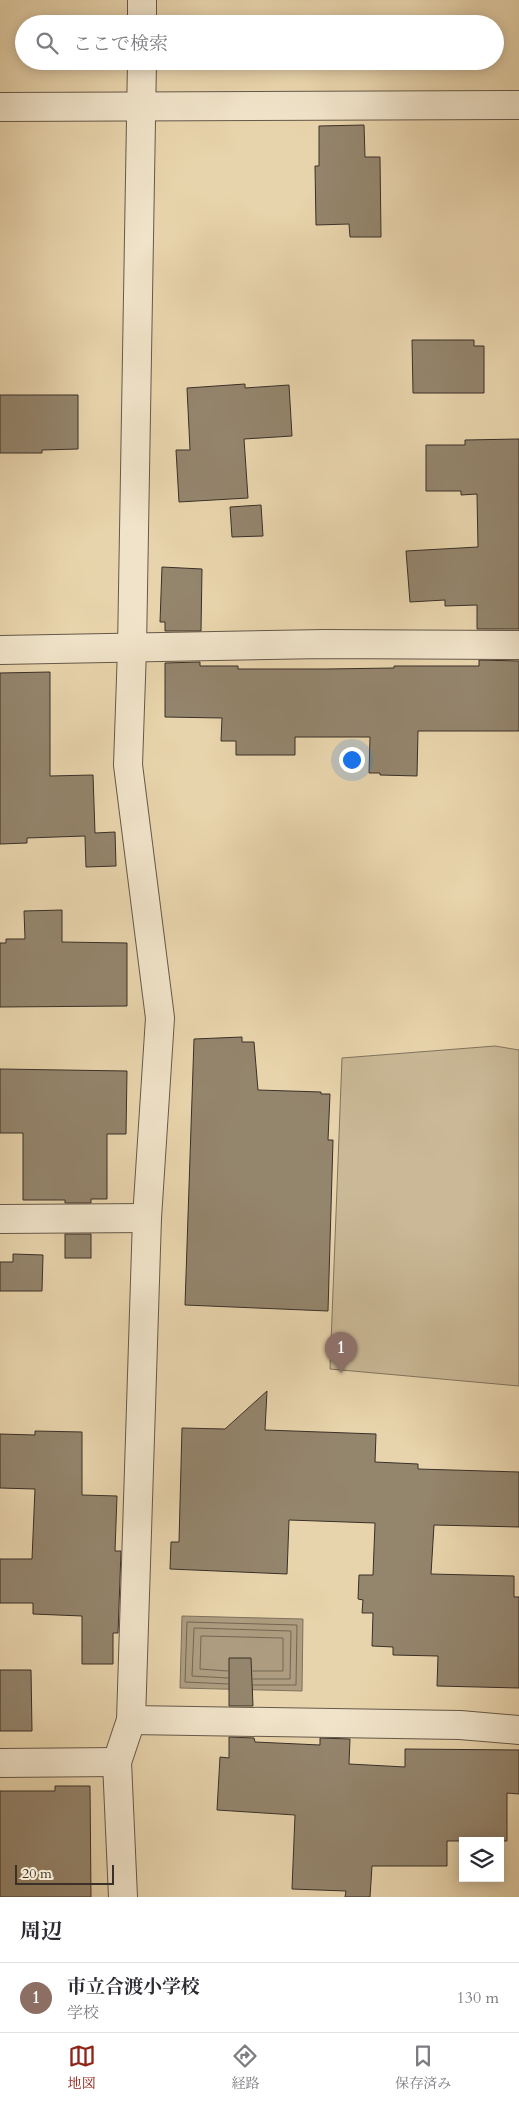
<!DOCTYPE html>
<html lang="ja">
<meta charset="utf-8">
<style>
body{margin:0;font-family:Cardo,"Noto Serif JP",serif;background:#f7f7f7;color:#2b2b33}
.controls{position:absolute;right:15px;bottom:15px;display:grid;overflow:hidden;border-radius:0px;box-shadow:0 2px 12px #0003}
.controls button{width:45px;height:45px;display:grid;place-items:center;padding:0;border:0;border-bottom:1px solid #e1e1e2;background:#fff;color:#2b2b33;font:25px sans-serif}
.scale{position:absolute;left:15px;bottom:12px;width:99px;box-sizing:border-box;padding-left:5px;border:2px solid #3a3028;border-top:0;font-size:14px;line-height:18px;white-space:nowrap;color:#3a3028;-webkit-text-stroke:4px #f0e3c9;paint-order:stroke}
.you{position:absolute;left:351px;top:759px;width:18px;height:18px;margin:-12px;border:4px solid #fff;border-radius:50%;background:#1a73e8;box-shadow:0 0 0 8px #1a73e833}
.badge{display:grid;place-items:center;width:32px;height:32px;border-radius:50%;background:#8f2418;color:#fff;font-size:16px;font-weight:700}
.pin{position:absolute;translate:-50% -41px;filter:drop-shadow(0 1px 2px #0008)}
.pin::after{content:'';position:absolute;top:26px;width:18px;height:15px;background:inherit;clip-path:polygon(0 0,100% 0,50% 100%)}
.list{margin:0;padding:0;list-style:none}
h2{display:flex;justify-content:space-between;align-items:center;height:65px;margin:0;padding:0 20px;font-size:21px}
h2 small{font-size:16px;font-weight:400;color:#7c7c81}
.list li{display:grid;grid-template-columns:32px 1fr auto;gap:15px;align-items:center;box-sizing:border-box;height:70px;padding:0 20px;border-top:1px solid #e1e1e2}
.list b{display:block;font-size:19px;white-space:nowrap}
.list p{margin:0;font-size:16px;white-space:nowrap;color:#7c7c81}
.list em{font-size:16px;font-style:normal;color:#7c7c81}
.icon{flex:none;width:28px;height:28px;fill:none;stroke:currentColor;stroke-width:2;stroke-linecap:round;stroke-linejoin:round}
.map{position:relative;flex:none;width:519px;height:1897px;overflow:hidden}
.search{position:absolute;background:#fff;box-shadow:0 2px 12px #0003;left:15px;right:15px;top:15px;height:55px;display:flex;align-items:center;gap:12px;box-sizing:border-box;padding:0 18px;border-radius:28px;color:#7c7c81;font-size:19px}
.sheet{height:135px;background:#fff}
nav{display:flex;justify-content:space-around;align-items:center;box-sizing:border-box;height:70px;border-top:1px solid #e1e1e2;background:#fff;font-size:14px;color:#7c7c81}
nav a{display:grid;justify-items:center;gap:2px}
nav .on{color:#8f2418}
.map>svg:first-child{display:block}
.green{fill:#cab896;stroke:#82745f}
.water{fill:#ad9c7f;stroke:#7f715c}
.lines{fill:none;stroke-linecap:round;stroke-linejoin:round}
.shore{stroke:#746654;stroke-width:1}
.building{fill:#94856d;stroke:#3a3028}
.street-casing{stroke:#665949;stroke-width:30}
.street{stroke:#f0e3c9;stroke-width:28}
</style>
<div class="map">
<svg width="519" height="1897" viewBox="0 0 519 1897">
<rect width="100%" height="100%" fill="#e8d4ac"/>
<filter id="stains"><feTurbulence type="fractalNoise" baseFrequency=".004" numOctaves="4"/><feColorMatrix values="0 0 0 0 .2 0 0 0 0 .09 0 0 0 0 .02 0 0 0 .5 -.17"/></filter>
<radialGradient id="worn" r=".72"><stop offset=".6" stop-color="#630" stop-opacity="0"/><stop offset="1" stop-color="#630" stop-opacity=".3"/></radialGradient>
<path class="green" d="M495,1046L519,1050V1386L330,1369L342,1058Z"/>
<path class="water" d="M182,1616L303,1619L302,1691L180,1688Z"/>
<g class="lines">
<g class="shore">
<path d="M228,1671L200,1669L201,1636L283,1638V1671H253"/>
<path d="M228,1678L192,1676L194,1628L291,1631L290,1679H253"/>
<path d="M228,1684L185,1682L187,1622L297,1625L296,1685H253"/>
</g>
</g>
<g class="building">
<path d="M364,125L365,157H380L381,237H350L349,224L316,225L315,166H319V126Z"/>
<path d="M412,340H474V346H484V393H413Z"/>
<path d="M245,384V388L289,385L292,436L244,439L248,498L179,502L176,450H190L187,388Z"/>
<path d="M0,395H78V449L42,450V453H0Z"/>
<path d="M519,439V629H477V605L445,606V600L410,602L406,551L478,547L477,494L461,495V491H426V445H465V440Z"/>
<path d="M261,505L263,536L232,537L230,507Z"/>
<path d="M162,567L202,569L201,631H165V622H160Z"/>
<path d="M479,660L519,661V731H418L417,776L380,775V773H369L370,737H295V755H236V741H221L222,718L165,717V663L200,662V666H238V669H326L394,668V666H479Z"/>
<path d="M50,672V776L93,775L95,833L115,832L116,866L86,867L85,836L27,838V843L0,844V673Z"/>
<path d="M62,910V942L127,943V1006L0,1007V943H6V939H25L24,911Z"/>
<path d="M242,1037V1042H254L258,1090L321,1092V1094H330L328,1140H333L328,1311L185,1305L194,1039Z"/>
<path d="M0,1069L127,1071L126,1134H107V1199H91V1203H65V1200H23V1133H0Z"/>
<rect x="65" y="1234" width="26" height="24"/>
<path d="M13,1254L43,1255L42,1291H0V1262H13Z"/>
<path d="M267,1391L265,1430L376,1434L375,1462L418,1464V1469L519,1472V1527L434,1525L431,1574L514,1576V1597H519V1688L437,1686L438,1656L393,1655V1647L372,1646L373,1613H362L363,1600L358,1599L359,1575H373L375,1523L289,1520L287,1574L170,1569L171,1542H179L182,1428L225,1429Z"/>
<path d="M35,1431L82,1432V1495L117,1496L115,1551H121L118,1633H113V1664H82V1616L33,1614V1603H0V1559H32L35,1489L0,1488V1434L35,1435Z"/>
<path d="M229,1658H251L253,1706H229Z"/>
<path d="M0,1670H31L32,1731H0Z"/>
<path d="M229,1737L254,1738L255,1742L320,1745V1738L350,1739L349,1764L405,1767V1749L519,1750V1794L507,1793V1841H447V1866H372L370,1897H345L346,1891L292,1889L295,1815L217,1810L220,1757L229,1758Z"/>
<path d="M55,1786H90L91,1897H0V1791H55Z"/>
</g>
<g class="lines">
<g class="street-casing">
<g id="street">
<path d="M142,0V24"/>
<path d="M0,107L519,105"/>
<path d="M0,650L324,644L519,645"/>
<path d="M0,1219L147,1218"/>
<path d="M131,1720L460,1725L519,1730"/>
<path d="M0,1763L117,1762"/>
<path d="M123,1897L117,1762L131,1720L147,1218L160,1018L128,765L132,649L142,61"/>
</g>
</g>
<use href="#street" class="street"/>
</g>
<rect width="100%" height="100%" filter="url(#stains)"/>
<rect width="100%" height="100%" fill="url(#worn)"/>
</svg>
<div class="controls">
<button><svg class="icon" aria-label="layers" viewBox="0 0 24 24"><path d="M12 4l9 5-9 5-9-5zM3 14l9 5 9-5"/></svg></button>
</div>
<div class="scale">20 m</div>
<div class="you"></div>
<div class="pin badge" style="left:341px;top:1373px;background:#8d6e63">1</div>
<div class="search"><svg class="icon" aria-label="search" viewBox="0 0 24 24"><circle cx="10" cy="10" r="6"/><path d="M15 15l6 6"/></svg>ここで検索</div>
</div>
<section class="sheet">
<h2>周辺<small></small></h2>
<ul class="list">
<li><span class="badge" style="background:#8d6e63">1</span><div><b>市立合渡小学校</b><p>学校</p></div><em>130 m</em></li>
</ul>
</section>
<nav>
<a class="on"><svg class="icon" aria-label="map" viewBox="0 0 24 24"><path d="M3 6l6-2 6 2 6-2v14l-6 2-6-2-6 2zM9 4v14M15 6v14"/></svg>地図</a>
<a><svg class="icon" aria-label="directions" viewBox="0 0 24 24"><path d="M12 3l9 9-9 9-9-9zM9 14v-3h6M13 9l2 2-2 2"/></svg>経路</a>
<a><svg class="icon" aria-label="saved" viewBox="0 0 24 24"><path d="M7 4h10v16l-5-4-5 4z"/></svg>保存済み</a>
</nav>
